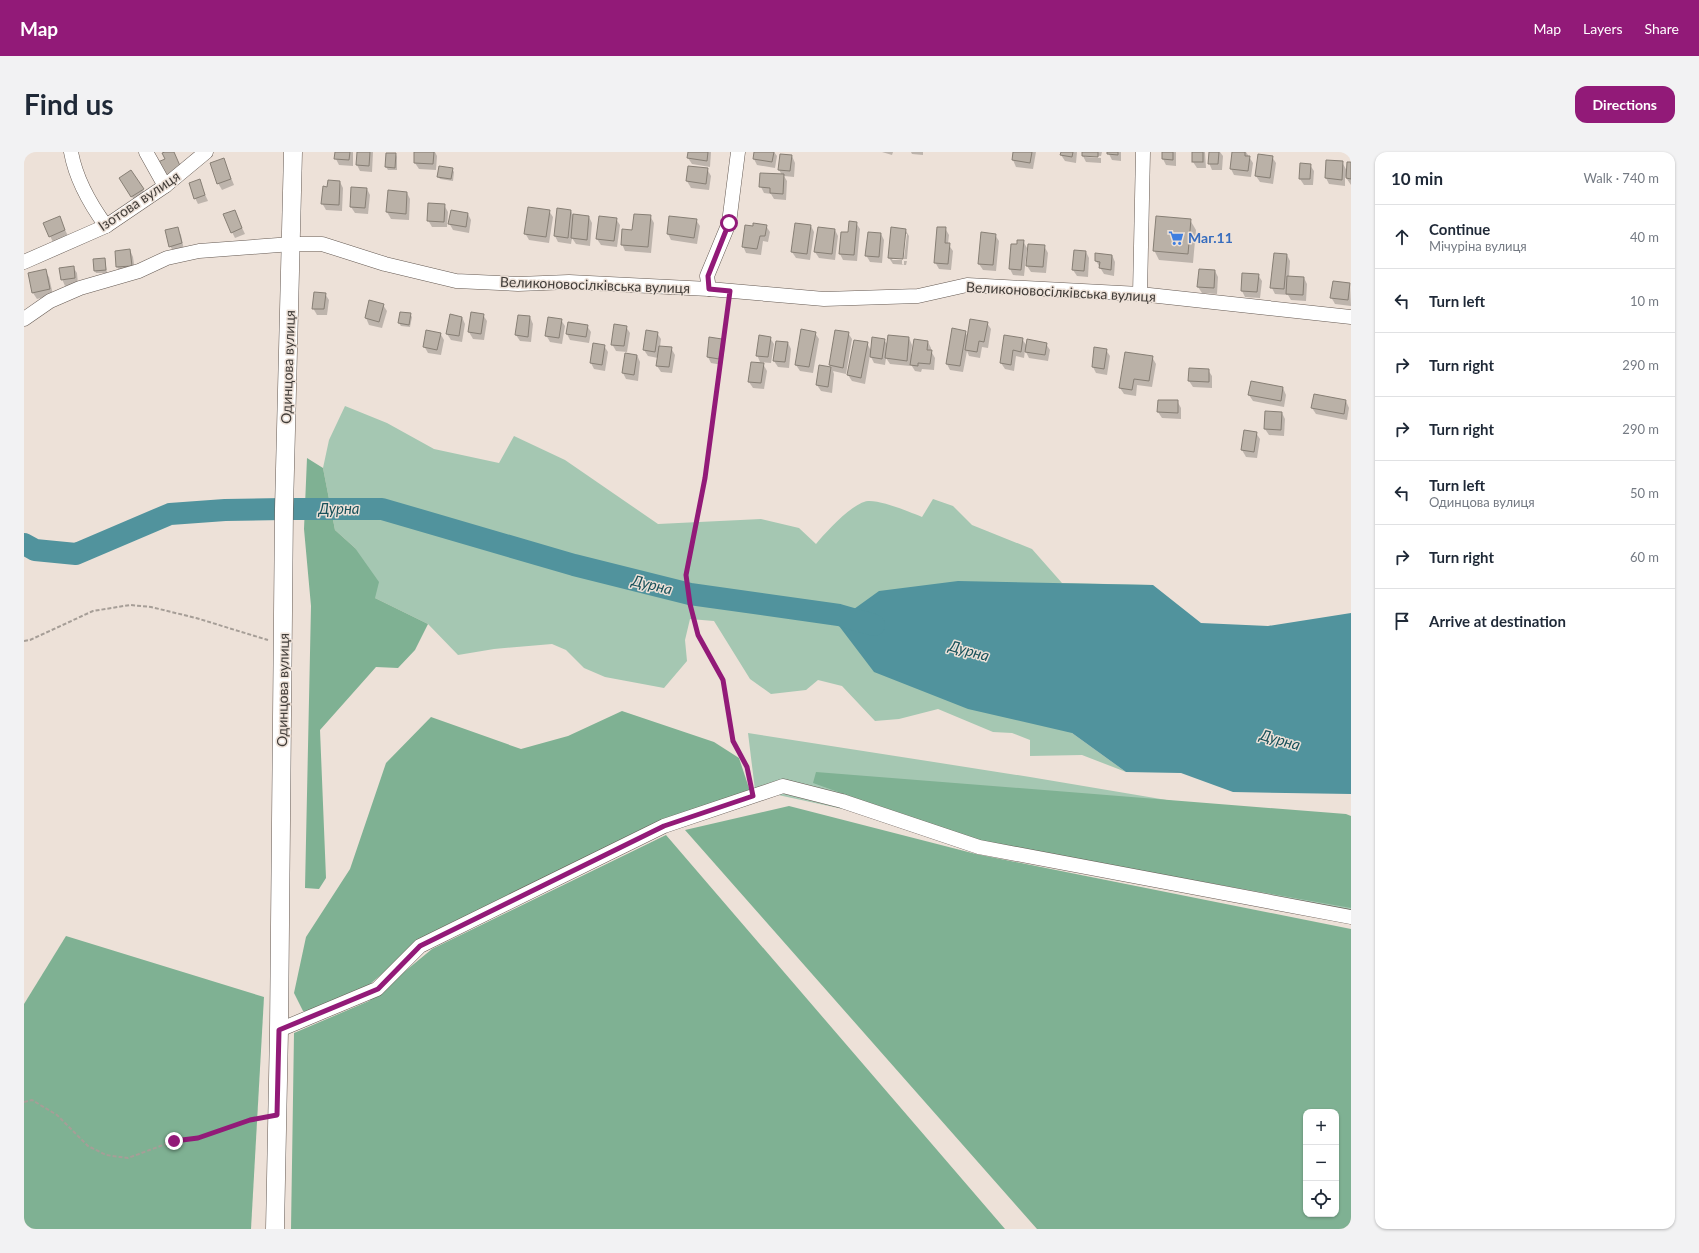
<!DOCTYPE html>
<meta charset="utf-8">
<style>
body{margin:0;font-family:Lato,sans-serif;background:#f2f2f3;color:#1f2937}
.controls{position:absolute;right:12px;bottom:12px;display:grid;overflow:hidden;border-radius:8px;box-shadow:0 1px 3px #0004}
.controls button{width:36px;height:36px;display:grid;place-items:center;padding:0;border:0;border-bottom:1px solid #e0e1e3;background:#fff;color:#1f2937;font:20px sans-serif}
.stop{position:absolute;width:12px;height:12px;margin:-9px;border:3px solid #921a78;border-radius:50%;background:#fff}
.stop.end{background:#921a78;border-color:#fff;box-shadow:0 1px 4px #0008}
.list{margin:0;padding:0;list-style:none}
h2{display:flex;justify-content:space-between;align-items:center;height:52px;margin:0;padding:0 16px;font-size:17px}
h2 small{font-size:13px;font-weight:400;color:#747a83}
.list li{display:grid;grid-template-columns:26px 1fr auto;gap:12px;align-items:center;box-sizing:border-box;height:64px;padding:0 16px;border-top:1px solid #e0e1e3}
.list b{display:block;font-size:15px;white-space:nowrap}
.list p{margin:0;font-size:13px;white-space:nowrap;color:#747a83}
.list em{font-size:13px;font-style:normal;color:#747a83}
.icon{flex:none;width:22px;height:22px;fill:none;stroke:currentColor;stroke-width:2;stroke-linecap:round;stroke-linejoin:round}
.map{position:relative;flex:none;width:1327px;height:1077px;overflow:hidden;border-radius:12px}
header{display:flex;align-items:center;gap:24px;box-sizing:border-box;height:56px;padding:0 20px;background:#921a78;color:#fff}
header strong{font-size:19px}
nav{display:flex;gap:22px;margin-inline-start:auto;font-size:14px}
.intro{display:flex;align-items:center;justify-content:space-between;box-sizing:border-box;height:96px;padding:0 24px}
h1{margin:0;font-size:28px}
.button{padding:10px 18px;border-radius:12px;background:#921a78;color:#fff;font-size:14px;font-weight:700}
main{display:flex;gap:24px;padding:0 24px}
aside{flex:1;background:#fff;border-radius:12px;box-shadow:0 1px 3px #0004}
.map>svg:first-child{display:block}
.green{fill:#a5c7b2}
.forest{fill:#7fb193;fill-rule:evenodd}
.water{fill:#51939d}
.shadow{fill:#0003}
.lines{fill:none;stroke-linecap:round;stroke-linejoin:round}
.river{stroke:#51939d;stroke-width:22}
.building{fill:#bab1a7;stroke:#877f75}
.minor-casing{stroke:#655a53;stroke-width:15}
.major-casing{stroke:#655a53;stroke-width:19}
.path{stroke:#a69e97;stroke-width:2;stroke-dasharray:4 2;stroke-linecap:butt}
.minor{stroke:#fff;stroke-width:14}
.major{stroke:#fff;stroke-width:18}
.route{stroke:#921a78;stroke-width:5}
.labels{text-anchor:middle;stroke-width:3;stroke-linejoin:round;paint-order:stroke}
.street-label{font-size:14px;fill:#403c38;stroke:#ede1d8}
.shop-label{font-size:14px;font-weight:bold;fill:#366cbe;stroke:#ede1d8;text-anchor:start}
.water-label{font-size:15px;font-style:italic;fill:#18515a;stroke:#ede1d8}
</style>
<header>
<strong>Map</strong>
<nav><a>Map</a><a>Layers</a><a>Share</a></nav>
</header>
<div class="intro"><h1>Find us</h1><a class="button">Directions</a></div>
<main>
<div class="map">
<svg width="1327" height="1077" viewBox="0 0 1327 1077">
<rect width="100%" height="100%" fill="#ede1d8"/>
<g class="green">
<path d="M321,254L363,271L410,297L475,311L490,284L541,308L634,372L737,367L775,376L792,392C802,380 828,351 844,349C857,348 886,360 898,365L909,347L929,354L948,373L1008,397L1038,431L1129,433L1048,581L1102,620L1058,603L1006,604V588L988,581L969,580L914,557L875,567L851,569L818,534L794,528L782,538L747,542L726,527L690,469L666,467L661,488L663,509L640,536L581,525L560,516L542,498L528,492L470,497L434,503L404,472L351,446L331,396L311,378L299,316L305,288Z"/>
<path d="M724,581L1006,625L1208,659L1327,670V767L731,638Z"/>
</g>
<g class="forest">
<path d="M283,306L299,316L311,378L331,396L355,430L351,446L404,472L391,498L374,516L352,515L296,578L302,726L295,737L281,736L287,454L280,377Z"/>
<path d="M598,559L690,590L715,606L726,639L401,785L338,839L289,862L279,859L270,841L282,785L326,717L362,611L407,565L497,597L544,584Z"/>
<path d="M792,620L1322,662L1327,664V756L954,690L789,631Z"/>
<path d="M765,654L952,702L1327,777V1077H1013L661,678ZM1282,960H1312V1062H1282Z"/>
<path d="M642,683L981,1077H267L270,881L345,849L408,797Z"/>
<path d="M42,784L240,845L227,1077H0V852Z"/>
</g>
<path class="water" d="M934,429L1129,433L1177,471L1244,474L1327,461V642L1209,640L1157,621L1102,620L1048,581L944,557L850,520L812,470L855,439Z"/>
<g class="shadow">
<path d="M312,0H329V14L315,13L312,7Z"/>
<path d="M334,0H349L348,20L336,19L333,13Z"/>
<path d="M391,0H411L413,4L412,18L395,17L391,11Z"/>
<path d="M665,0H687L686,15L668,12L664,6Z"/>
<path d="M731,0H750L753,4L751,16L733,13L730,7Z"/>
<path d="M858,0H869L868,3Z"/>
<path d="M887,0H899V3L888,2Z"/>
<path d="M990,0H1012L1009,17L992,15L989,8Z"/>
<path d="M1038,0H1053L1052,11L1041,9L1037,3Z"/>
<path d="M1059,0H1078L1077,4L1061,3V5L1077,6V11L1062,10L1059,4Z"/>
<path d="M1084,0H1097V9L1088,8Z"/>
<path d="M1139,0H1152V14L1142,13L1139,7Z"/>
<path d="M1169,0H1181L1182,16H1173L1169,10Z"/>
<path d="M1186,0H1196L1199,4L1198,18H1188L1185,11Z"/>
<path d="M1209,0H1222L1229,11L1227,25L1210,23L1207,17Z"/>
<path d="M372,2L373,5V18H364L362,15Z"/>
<path d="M768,4L771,11L770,25L760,24L763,29L762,48L750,47L747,42L740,41L737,35L758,23L755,18Z"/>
<path d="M1248,5L1252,11L1249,32L1236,30L1232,24Z"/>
<path d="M200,8L210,33L198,38L194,31Z"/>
<path d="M1303,9L1318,10L1323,19L1327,11V33L1321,24V34L1305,32L1302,26Z"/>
<path d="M1286,13L1290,19L1289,33H1280L1276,27Z"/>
<path d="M665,15L683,17L687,24L685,38L667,36L663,29Z"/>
<path d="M428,17L430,20L429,29L416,27L414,24Z"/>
<path d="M175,29L184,49L174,52L171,46Z"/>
<path d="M316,30L319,36L318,59L302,58L298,51L304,36Z"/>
<path d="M100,32L119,38L122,44L112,51Z"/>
<path d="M343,37L346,43L344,62L331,61L327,55Z"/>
<path d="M365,39L383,41L386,47L385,68L367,67L363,60Z"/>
<path d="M420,53L424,60L423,75H408L404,68Z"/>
<path d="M534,57L547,59L549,63L565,65L568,71L566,94L552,92L548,86L547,92L534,90L531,84Z"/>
<path d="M210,59L221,82L211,86L208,80Z"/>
<path d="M525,59L529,65L525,91L505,88L501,81Z"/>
<path d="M444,62L447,68L445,81L429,78L425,71Z"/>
<path d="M626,64L630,71L627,101L601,99L598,92L609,79Z"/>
<path d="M35,65L44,84L29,90L26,84Z"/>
<path d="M592,67L596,73L593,95L577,93L573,87Z"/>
<path d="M672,68L676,74L673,92L647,88L644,82Z"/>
<path d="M1166,68L1172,78L1169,111L1135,108L1130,98Z"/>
<path d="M832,71L836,77L833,109L819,108L816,102L825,81Z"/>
<path d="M742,74L746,80L744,90L739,89L737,103L722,101L719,94L729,75Z"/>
<path d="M787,74L790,80L786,108L772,106L768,100Z"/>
<path d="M153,76L157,83L160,98L150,100L146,94Z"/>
<path d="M921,76L925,83L924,92L929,99L927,118L915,117L911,110Z"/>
<path d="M881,77L885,84L883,107H880L883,82H881L868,108H878V112L880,113V109H883L882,113L869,112L865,106Z"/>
<path d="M811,78L814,84L811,108L795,106L791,100Z"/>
<path d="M857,82L860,88L858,111L846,110L842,103Z"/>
<path d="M971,83L975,89L972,119L959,118L955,112Z"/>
<path d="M999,89L1003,96L1000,124L989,123L986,117Z"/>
<path d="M1020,94L1024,101L1022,121L1007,120L1003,114Z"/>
<path d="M106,98L109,105L111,120L97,121L93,115L92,100Z"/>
<path d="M1062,100L1065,106L1064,125L1053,124L1049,118Z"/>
<path d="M1088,103L1091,110L1090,124L1080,122L1072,109Z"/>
<path d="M1263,103L1266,109L1265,125L1280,126L1283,132L1282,149L1267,148L1264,143L1251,142L1248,136Z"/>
<path d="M81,107L83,121H72L71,119Z"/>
<path d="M49,115L53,121L54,132L41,134L38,127Z"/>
<path d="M21,119L25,125L29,143L13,147L9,141Z"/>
<path d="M1191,119L1194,125L1193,142L1178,141L1174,135Z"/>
<path d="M1234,123L1238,129L1236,146L1221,145L1218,139Z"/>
<path d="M1326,132L1327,154L1311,152L1307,145Z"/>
<path d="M301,142L305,148L303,163H293L289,156Z"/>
<path d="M346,149L359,153L363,159L358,176L345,173L342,166Z"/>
<path d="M448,161L459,163L463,169L460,188L449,187L445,180Z"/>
<path d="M386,162L388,165L386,175L377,174L375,171Z"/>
<path d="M438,165L441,172L438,190L427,188L423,182Z"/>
<path d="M506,165L509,172L507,190L496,189L492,183Z"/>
<path d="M537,168L541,174L538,192L526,190L522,183Z"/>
<path d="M544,171L563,174L567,180L565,191L546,188L543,182Z"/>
<path d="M963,171L967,177L964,196L958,195L956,206L945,204L943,199L939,220L926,218L923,212L941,180L944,185Z"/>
<path d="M602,175L606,181L603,200L592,199L588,192Z"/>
<path d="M416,181L420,188L417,203L404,201L400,194Z"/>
<path d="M633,181L637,187L636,195L647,196L651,203L648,221L637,220L633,214L634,206L624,204L620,198Z"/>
<path d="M791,181L795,187L789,221L776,219L772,213Z"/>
<path d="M824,181L828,187L822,222L809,219L810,222L808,241L797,239L793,233L796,214L807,216L806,213Z"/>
<path d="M746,186L750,192L747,211L736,210L733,203Z"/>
<path d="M885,186L888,193L887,203H889L904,190L907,196V199L911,206L910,218L898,217L897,220L891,219L886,211V214L866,212L862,206L861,213L850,211L846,203L841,232L828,229L824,223L843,191L847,199L860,188L864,193Z"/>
<path d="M998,187L1003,194L1022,192L1026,198L1024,209L1005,206L1001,198L1000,206L992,204L990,219L981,217L977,211Z"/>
<path d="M697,188L701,194L698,213L687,211L684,205Z"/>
<path d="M764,191L767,197L765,216L754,215L750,209Z"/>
<path d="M580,194L584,200L581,219L570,217L567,211Z"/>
<path d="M1082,198L1086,204L1083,223L1072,221L1069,215Z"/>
<path d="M613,203L616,210L614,229L602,227L599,221Z"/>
<path d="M1128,205L1132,212L1128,235L1113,233L1112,244L1100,242L1096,236Z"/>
<path d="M739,212L743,219L740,237L729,236L725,230Z"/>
<path d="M1184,218L1188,224V236L1169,235L1165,229Z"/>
<path d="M1259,236L1262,243L1260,255L1229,249L1225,243Z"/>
<path d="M1135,249H1153L1157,256V267L1138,266L1134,260Z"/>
<path d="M1322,249L1325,256L1323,268L1292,262L1288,256Z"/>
<path d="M1258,261L1261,267L1260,284L1245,283L1241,277Z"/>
<path d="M1221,280L1232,281L1236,287L1233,306L1222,305L1218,298Z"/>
</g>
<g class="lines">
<path class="river" d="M0,392L11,398L52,402L146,362L201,358L260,357H358L550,413L666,442L815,463L850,473"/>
</g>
<g class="building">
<path d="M141,0H150L157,16L141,24L134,10L141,7L138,1Z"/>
<path d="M311,0H326L325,8L310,7Z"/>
<path d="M333,0H346L345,14L332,13Z"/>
<path d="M390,0H410L409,12L390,11Z"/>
<path d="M664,0H684L683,9L663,6Z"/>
<path d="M730,0H750L748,10L729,7Z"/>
<path d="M989,0H1008L1006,11L988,8Z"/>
<path d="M1037,0H1049L1048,5L1036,3Z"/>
<path d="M1058,0H1074V5L1058,4Z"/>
<path d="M1083,0H1094V3L1083,2Z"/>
<path d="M1138,0H1149V8L1138,7Z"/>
<rect x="1168" y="0" width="11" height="10"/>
<path d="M1185,0H1195L1194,12H1184Z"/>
<path d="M1208,0H1221V4H1226L1224,19L1206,17Z"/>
<path d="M362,1H372L371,16L361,15Z"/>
<path d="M756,2L768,3L766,19L754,18Z"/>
<path d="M1234,2L1249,4L1246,26L1231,24Z"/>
<path d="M200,6L207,27L193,32L186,11Z"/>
<path d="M1302,8L1319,9L1318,28L1301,26Z"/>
<path d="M1323,10H1327V27L1322,26Z"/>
<path d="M1276,11L1287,12L1286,27H1275Z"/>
<path d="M415,14L429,16L427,27L413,25Z"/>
<path d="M664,14L684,16L682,32L662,29Z"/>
<path d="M107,18L120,37L107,45L95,26Z"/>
<path d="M736,21L760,22L759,42L746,41V36L735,35Z"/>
<path d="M176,27L181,43L170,47L165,31Z"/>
<path d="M304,28L316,29L315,53L297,52L299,34L303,35Z"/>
<path d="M327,35L343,36L341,56L326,55Z"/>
<path d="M364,38L383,40L382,62L362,60Z"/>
<path d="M404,51L421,52L420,70L403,69Z"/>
<path d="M504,55L526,58L522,85L500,82Z"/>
<path d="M533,56L547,58L544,86L530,84Z"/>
<path d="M211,58L218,76L207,81L199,62Z"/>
<path d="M427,58L444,61L442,75L424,72Z"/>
<path d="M549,62L565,64L563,88L547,86Z"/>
<path d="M610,62L627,63L624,95L597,93L598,77L608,78Z"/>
<path d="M36,64L41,78L25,85L19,71Z"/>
<path d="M575,64L593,66L590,89L572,87Z"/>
<path d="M645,64L673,67L670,86L643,82Z"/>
<path d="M1132,64L1167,67L1164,102L1129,99Z"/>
<path d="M825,69L833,70L830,103L815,102L817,80H824Z"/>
<path d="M729,71L743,73L741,84H736L733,97L718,95L721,73L729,74Z"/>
<path d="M771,71L787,73L783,102L767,100Z"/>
<path d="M154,75L158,91L145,95L141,78Z"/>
<path d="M794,75L811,77L808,102L790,100Z"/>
<path d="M867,75L882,77L879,107L864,106Z"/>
<path d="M913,75H922L921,91H926L924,112L910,111Z"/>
<path d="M844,80L857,81L855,105L841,104Z"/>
<path d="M957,80L972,82L969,113L954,112Z"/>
<path d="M993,88H1000L997,118L985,117L987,92H993Z"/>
<path d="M1004,92L1021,93L1019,115L1002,114Z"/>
<path d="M106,97L108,114L92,115L91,99Z"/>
<path d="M1050,98L1062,99L1060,119L1048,118Z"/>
<path d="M1071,101L1088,103L1087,118L1075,116L1076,110L1071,109Z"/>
<path d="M1250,101L1263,102L1260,137L1246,136Z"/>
<path d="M81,106L82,118L70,119L69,107Z"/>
<path d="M50,114L51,126L37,128L35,116Z"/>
<path d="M22,117L26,137L8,141L4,121Z"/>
<path d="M1175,117L1191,118L1190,136L1173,135Z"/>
<path d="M1218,121L1235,122L1233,140L1217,139Z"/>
<path d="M1263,124L1280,125L1279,143L1262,142Z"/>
<path d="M1309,129L1326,131L1324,148L1306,146Z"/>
<path d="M290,140L302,141L300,157H288Z"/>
<path d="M345,148L360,152L355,170L341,166Z"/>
<path d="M376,160L387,161L385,173L374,171Z"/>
<path d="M447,160L460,162L457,182L444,180Z"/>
<path d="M426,162L438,165L435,184L422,182Z"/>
<path d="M494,163L506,164L504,185L491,183Z"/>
<path d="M524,165L538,167L535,186L521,184Z"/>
<path d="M946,167L964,170L960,190L955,189L953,200L941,198Z"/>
<path d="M544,170L564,173L562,185L542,182Z"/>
<path d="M590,172L603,174L600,194L587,193Z"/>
<path d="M928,176L942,179L936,214L922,212Z"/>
<path d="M777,177L792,180L785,215L771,213Z"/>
<path d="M402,178L417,181L413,198L399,195Z"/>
<path d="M622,178L634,180L631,200L619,198Z"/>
<path d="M811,178L825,180L819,216L805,213Z"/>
<path d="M735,183L747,185L744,205L732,204Z"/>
<path d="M864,183L885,185L883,209L861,206Z"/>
<path d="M980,183L999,186L997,200L989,198L987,213L976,211Z"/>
<path d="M685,185L698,187L695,207L683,205Z"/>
<path d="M848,185L861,187L858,207L846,205Z"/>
<path d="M890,187L904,189L903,198H908L906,212L894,211V214L886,213Z"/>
<path d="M1003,187L1023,191L1021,203L1001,200Z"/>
<path d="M830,188L844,190L837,226L823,223Z"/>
<path d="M752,189L764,190L761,210L749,209Z"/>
<path d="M569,191L581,193L578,213L566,211Z"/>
<path d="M635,194L648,195L645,215L632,214Z"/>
<path d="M1070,195L1083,197L1080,217L1068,215Z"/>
<path d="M1101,200L1129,204L1125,229L1110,227L1108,238L1095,236Z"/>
<path d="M601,201L613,203L610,223L598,221Z"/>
<path d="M727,210L740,211L737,231L724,230Z"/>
<path d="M795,213L807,215L804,235L792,233Z"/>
<path d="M1165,216L1185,217V230L1164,229Z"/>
<path d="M1227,229L1259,235L1257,249L1224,243Z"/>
<path d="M1290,242L1322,248L1320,262L1287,256Z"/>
<path d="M1134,248H1154V261L1133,260Z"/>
<path d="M1241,259L1258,260L1257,278L1240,277Z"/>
<path d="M1220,278L1233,280L1230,300L1217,298Z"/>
</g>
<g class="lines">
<g class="minor-casing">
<g id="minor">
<path d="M47,0C52,28 66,52 82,74"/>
<path d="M122,0L141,34"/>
<path d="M0,110L82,74L141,34L182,0"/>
<path d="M685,137L683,124L705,71L714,0"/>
<path d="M1116,142L1119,0"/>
<path d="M0,167L26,149L56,136L115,119L143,106L175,99L268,92H298L361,112L432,129L494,132L545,130L685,137L800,147L894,144L943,133L1116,142L1327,165"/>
<path d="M255,878L353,837L396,794L640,674L759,634L818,649L955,695L1327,765"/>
</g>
</g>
<g class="major-casing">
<path id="major" d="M251,1077L255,878L260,357L269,0"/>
</g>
<g class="path">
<path d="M705,151L681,326L662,423L666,452L674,483L699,528L709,589L723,615L726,631"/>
<path d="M0,489L6,488L69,459L106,453L127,455L172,466L244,488"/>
<path d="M0,950L8,948L33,963L64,994L82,1003L104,1006L150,989L174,986L226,968L238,966"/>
</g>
<use href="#minor" class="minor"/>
<use href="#major" class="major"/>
</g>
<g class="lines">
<path class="route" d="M150,989L174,986L226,968L253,963L255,878L354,837L396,794L640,674L729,644L723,615L709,589L699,528L674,483L666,452L662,423L681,326L706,139L685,137L684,124L705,71"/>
</g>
<defs>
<g id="supermarket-bare" transform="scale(1.2)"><path d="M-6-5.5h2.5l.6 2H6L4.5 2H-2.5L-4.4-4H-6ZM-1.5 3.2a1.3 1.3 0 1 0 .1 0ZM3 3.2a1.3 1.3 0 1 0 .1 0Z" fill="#3f7fe0" stroke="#ede1d8" stroke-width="2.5" paint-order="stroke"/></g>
</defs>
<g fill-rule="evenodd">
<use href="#supermarket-bare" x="1152" y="86"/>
</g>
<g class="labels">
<g class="street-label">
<text transform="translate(115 49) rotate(-34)" y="5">Ізотова вулиця</text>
<text transform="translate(571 133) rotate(2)" y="5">Великоновосілківська вулиця</text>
<text transform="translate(1037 140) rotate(3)" y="5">Великоновосілківська вулиця</text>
<text transform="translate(264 215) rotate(-88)" y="5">Одинцова вулиця</text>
<text transform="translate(259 538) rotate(-89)" y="5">Одинцова вулиця</text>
</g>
<g class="shop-label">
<text x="1164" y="91">Маг.11</text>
</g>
<g class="water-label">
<text x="315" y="362">Дурна</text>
<text transform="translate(628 433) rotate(14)" y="5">Дурна</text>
<text transform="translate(945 499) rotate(16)" y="5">Дурна</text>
<text transform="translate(1256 588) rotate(16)" y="5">Дурна</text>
</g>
</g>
</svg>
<div class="controls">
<button>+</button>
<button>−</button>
<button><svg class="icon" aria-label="locate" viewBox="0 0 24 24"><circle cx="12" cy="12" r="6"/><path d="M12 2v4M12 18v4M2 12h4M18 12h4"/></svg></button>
</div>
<div class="stop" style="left:705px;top:71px"></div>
<div class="stop end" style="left:150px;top:989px"></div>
</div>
<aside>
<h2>10 min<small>Walk · 740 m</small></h2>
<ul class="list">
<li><svg class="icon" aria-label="ahead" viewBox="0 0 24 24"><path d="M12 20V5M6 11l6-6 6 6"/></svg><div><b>Continue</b><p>Мічуріна вулиця</p></div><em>40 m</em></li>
<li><svg class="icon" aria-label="left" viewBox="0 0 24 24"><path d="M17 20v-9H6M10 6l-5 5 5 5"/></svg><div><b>Turn left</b></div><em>10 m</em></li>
<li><svg class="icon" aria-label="right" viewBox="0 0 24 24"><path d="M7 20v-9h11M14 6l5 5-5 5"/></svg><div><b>Turn right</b></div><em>290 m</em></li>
<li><svg class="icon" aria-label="right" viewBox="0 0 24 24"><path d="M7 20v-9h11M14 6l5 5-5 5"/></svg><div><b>Turn right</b></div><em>290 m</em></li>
<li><svg class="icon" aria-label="left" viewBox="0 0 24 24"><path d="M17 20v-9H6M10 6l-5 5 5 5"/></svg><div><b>Turn left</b><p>Одинцова вулиця</p></div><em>50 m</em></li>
<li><svg class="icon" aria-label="right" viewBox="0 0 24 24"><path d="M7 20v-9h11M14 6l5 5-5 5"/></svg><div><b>Turn right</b></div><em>60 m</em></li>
<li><svg class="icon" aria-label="arrive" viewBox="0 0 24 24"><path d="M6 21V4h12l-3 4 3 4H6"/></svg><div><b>Arrive at destination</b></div></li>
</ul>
</aside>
</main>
